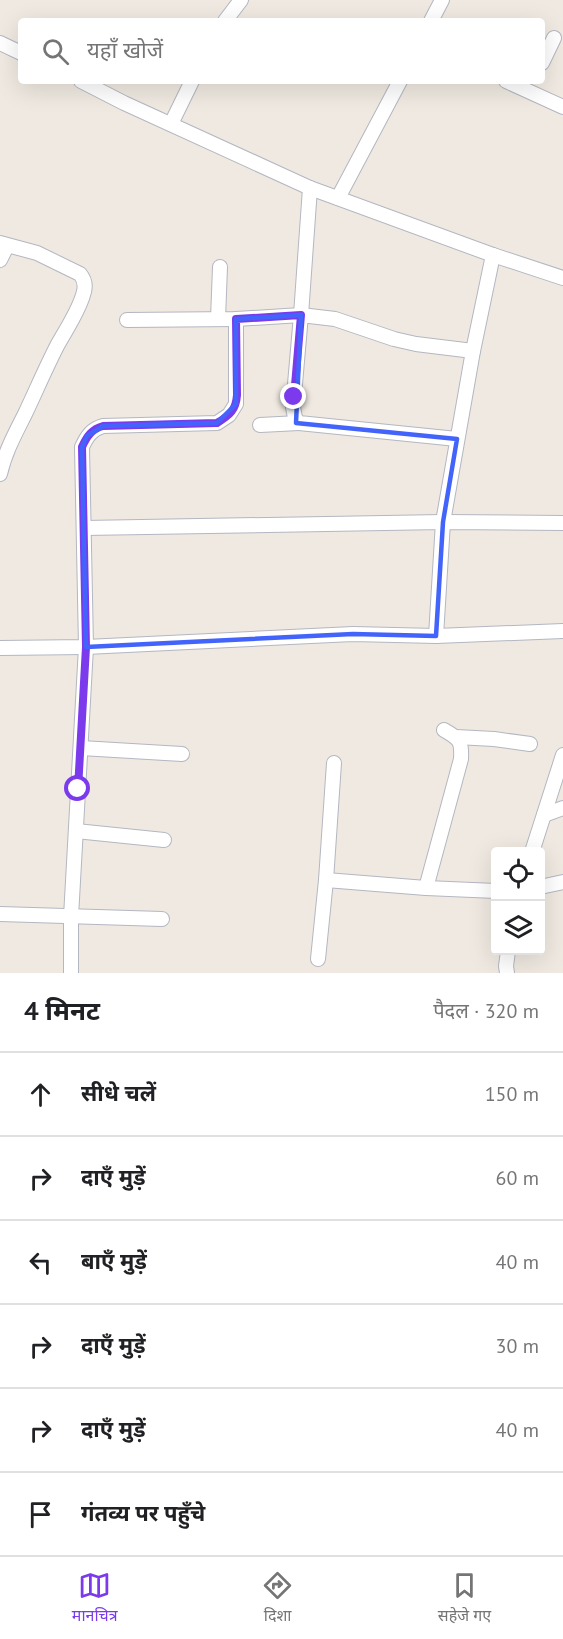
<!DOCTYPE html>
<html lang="hi">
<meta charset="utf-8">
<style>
body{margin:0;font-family:"PT Sans","Noto Sans Devanagari",sans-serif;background:#f2f2f2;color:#202124}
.controls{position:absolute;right:18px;bottom:18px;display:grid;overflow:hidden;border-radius:6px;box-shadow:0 6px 24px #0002}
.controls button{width:54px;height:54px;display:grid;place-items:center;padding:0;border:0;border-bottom:2px solid #e0e0e0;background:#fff;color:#202124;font:30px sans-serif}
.stop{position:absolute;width:18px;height:18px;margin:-14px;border:4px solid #7c3aed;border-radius:50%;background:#fff}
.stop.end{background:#7c3aed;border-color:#fff;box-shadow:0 2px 6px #0008}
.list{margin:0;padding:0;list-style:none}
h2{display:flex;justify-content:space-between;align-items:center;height:78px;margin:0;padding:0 24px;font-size:26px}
h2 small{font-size:20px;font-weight:400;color:#757577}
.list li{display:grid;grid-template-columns:39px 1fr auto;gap:18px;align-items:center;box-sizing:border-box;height:84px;padding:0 24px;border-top:2px solid #e0e0e0}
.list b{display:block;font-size:22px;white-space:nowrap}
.list em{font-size:20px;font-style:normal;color:#757577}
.icon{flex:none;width:33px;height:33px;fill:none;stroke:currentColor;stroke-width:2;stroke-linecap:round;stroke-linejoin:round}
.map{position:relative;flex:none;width:563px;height:973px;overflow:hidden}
.search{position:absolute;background:#fff;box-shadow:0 6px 24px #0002;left:18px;right:18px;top:18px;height:66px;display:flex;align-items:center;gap:15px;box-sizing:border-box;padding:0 21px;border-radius:6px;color:#757577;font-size:22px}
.sheet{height:582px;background:#fff}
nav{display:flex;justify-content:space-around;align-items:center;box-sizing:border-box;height:84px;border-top:2px solid #e0e0e0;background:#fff;font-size:16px;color:#757577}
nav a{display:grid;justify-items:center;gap:3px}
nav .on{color:#7c3aed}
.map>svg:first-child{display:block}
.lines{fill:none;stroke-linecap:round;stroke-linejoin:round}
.street-casing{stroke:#b4b7c1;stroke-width:16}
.street{stroke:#fff;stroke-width:14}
.route{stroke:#7c3aed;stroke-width:8}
.marked{fill:none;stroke:#4264fb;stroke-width:4.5;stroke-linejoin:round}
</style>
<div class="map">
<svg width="563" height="973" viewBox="0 0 563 973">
<rect width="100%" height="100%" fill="#efe9e1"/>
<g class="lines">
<g class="street-casing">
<g id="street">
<path d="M225,21L241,0"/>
<path d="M431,21L442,0"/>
<path d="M0,43L21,53"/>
<path d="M542,63L554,38"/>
<path d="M81,81L124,103L310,188L493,255L473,351L443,522L436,636"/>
<path d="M506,81L563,107"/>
<path d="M171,124L192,81"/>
<path d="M338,198L400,81"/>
<path d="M0,243L37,253L80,274C85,280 86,287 83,295C78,312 67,328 58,344C46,367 36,391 25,414C15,434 5,452 0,474"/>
<path d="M493,255L563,278"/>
<path d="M0,260L7,246"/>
<path d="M218,319L220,267"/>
<path d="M127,320L236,319L301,315L310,188"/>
<path d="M260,425L299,423"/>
<path d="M457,439L299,423L295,418L293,407L301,315L335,319L394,339L416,344L473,351"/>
<path d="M84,528L443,522L563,523"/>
<path d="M0,648L86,647L353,634L436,636L563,631"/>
<path d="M456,737L494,739L530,744"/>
<path d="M81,748L182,754"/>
<path d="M544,815L563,808"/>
<path d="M76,831L164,840"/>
<path d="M532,852L563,755"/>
<path d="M326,880L426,888L496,891"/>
<path d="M540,887L563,882"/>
<path d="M426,888L461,759C462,741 460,739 444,730"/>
<path d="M0,914L162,919"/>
<path d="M318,959L326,880L334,763"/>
<path d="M71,973V917L86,647L82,447C87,436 92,429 103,426L217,423L229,415L236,404V319"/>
<path d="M507,973L506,966L508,951"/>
</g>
</g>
<use href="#street" class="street"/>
</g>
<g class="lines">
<path class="route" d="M78,789L86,647L82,447C87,436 92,429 103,426L217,423C230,415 236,410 237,395L236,319L301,315L294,397"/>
</g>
<path class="marked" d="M301,315L296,423L457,439L443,522L436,636L353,634L86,647L82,447L87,436L103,426L217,423L236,404V319Z"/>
</svg>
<div class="controls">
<button><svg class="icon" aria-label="locate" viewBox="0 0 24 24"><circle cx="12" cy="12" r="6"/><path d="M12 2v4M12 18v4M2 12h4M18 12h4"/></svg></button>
<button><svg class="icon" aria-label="layers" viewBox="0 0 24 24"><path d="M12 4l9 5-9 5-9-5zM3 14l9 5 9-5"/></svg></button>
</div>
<div class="stop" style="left:78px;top:789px"></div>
<div class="stop end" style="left:294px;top:397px"></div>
<div class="search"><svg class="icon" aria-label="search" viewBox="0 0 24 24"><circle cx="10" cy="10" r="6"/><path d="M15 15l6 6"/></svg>यहाँ खोजें</div>
</div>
<section class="sheet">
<h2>4 मिनट<small>पैदल · 320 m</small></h2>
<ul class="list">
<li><svg class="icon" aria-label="ahead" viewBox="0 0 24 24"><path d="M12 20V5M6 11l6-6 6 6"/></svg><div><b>सीधे चलें</b></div><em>150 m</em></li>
<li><svg class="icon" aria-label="right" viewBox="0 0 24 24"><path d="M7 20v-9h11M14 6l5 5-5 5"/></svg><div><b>दाएँ मुड़ें</b></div><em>60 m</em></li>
<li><svg class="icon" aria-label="left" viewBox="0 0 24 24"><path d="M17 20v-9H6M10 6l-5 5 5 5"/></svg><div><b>बाएँ मुड़ें</b></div><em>40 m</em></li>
<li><svg class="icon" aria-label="right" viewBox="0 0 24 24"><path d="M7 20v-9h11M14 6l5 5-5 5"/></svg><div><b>दाएँ मुड़ें</b></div><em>30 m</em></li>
<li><svg class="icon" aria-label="right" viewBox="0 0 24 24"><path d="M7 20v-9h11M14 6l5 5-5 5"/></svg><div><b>दाएँ मुड़ें</b></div><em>40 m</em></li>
<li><svg class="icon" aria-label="arrive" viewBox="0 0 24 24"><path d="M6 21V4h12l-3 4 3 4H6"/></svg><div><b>गंतव्य पर पहुँचे</b></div></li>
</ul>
</section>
<nav>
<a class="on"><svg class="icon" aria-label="map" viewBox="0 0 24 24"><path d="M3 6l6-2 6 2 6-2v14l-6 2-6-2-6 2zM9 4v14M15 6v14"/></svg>मानचित्र</a>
<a><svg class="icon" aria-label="directions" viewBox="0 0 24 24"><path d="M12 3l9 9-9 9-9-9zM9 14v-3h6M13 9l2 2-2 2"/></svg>दिशा</a>
<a><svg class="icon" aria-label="saved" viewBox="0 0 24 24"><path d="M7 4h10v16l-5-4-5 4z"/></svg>सहेजे गए</a>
</nav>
